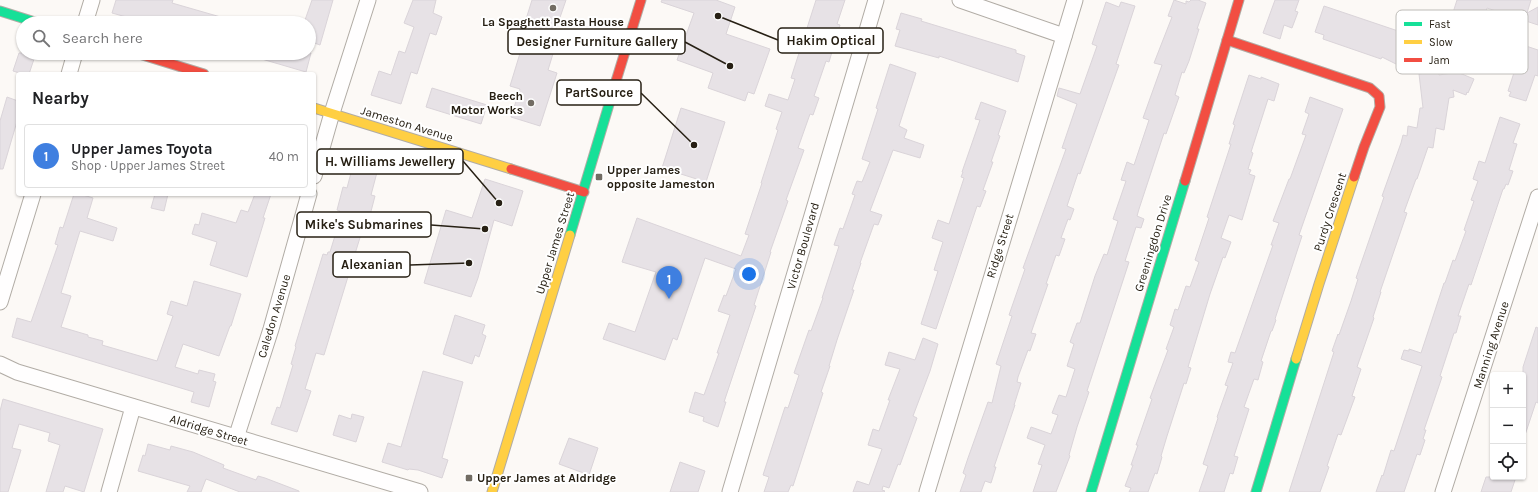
<!DOCTYPE html>
<meta charset="utf-8">
<style>
body{margin:0;font-family:Karla,sans-serif;background:#f6f6f6;color:#202124}
.controls{position:absolute;right:12px;bottom:12px;display:grid;overflow:hidden;border-radius:4px;box-shadow:0 1px 3px #0004}
.controls button{width:36px;height:36px;display:grid;place-items:center;padding:0;border:0;border-bottom:1px solid #e0e0e0;background:#fff;color:#202124;font:20px sans-serif}
.you{position:absolute;left:749px;top:274px;width:14px;height:14px;margin:-10px;border:3px solid #fff;border-radius:50%;background:#1a73e8;box-shadow:0 0 0 6px #1a73e833}
.badge{display:grid;place-items:center;width:26px;height:26px;border-radius:50%;background:#db2777;color:#fff;font-size:13px;font-weight:700}
.pin{position:absolute;translate:-50% -33px;filter:drop-shadow(0 1px 2px #0008)}
.pin::after{content:'';position:absolute;top:21px;width:14px;height:12px;background:inherit;clip-path:polygon(0 0,100% 0,50% 100%)}
.list{margin:0;padding:0;list-style:none}
h2{display:flex;justify-content:space-between;align-items:center;height:52px;margin:0;padding:0 16px;font-size:17px}
h2 small{font-size:13px;font-weight:400;color:#757577}
.list li{display:grid;grid-template-columns:26px 1fr auto;gap:12px;align-items:center;box-sizing:border-box;height:64px;margin:0 8px 8px;padding:0 8px;border:1px solid #e0e0e0;border-radius:4px}
.list b{display:block;font-size:15px;white-space:nowrap}
.list p{margin:0;font-size:13px;white-space:nowrap;color:#757577}
.list em{font-size:13px;font-style:normal;color:#757577}
.icon{flex:none;width:22px;height:22px;fill:none;stroke:currentColor;stroke-width:2;stroke-linecap:round;stroke-linejoin:round}
.map{position:relative;flex:none;width:1538px;height:492px;overflow:hidden}
.search{position:absolute;background:#fff;box-shadow:0 1px 3px #0004;left:16px;top:16px;width:300px;height:44px;display:flex;align-items:center;gap:10px;box-sizing:border-box;padding:0 14px;border-radius:22px;color:#757577;font-size:15px}
.panel{position:absolute;background:#fff;box-shadow:0 1px 3px #0004;left:16px;top:72px;width:300px;height:124px;border-radius:4px}
.map>svg:first-child{display:block}
.building{fill:#e7e2e6;stroke:#dad4d9}
.lines{fill:none;stroke-linecap:round;stroke-linejoin:round}
.street-casing{stroke:#b1aca5;stroke-width:17}
.fast-casing{stroke:#b1aca5;stroke-width:11}
.slow-casing{stroke:#b1aca5;stroke-width:11}
.jam-casing{stroke:#b1aca5;stroke-width:11}
.street{stroke:#fffefe;stroke-width:15}
.fast{stroke:#16e098;stroke-width:9}
.slow{stroke:#ffcf43;stroke-width:9}
.jam{stroke:#f24e42;stroke-width:9}
.poi-dot{fill:#726c63;stroke:#fff;stroke-width:1.5}
.labels{text-anchor:middle;stroke-width:4;stroke-linejoin:round;paint-order:stroke}
.poi-label{font-size:12px;font-weight:bold;fill:#272014;stroke:#fff;text-anchor:start}
.street-label{font-size:12px;fill:#272014;stroke:#fff}
.key{fill:#fff;stroke:#bebcb8;stroke-width:1}
.key-label{font-size:11px;fill:#272014}
.leader{fill:none;stroke:#272014;stroke-width:1.5}
.callout-dot{fill:#272014;stroke:#fff;stroke-width:1.5}
.callout{fill:#fff;stroke:#272014;stroke-width:1.5}
.callout-label{font-size:13px;text-anchor:middle;font-weight:bold;fill:#272014}
</style>
<div class="map">
<svg width="1538" height="492" viewBox="0 0 1538 492">
<rect width="100%" height="100%" fill="#fcf9f6"/>
<g class="building">
<path d="M116,0H173L172,3L231,20V23H148L112,13Z"/>
<path d="M312,0H333L320,45L309,41V23H304Z"/>
<path d="M413,0H436L433,13L442,17L436,35L430,33L417,74L411,72L401,104L371,95L379,71L391,75L399,51L405,53L414,27L404,23Z"/>
<path d="M532,0H566L556,29L560,31L548,70L557,73L540,126L511,117L520,89L510,86L521,50L517,48Z"/>
<path d="M662,0H716L735,7L726,34L770,49L754,94L748,92L745,101L708,88L713,73L677,60L694,13L661,2Z"/>
<path d="M816,0H845L837,24L840,25L829,62L826,61L814,96L819,98L813,115L810,114L798,148L804,150L786,200L788,201L770,252H771L754,305L756,306L724,402H726L718,427L703,421L704,417L689,412L695,392L704,395L719,353H717L730,315L718,311L724,295L726,296L736,269L705,258L677,340L673,338L665,360L603,339L609,323L635,332L656,272L622,262L637,218L741,256L749,235L745,234L762,183H761L778,130L776,129L782,112L765,106L769,94L788,100L795,79L791,78Z"/>
<path d="M1174,0L1186,4V1L1189,2L1191,0H1198L1206,3L1197,29H1199L1189,61L1184,73L1182,72L1175,95L1179,97L1166,134L1164,133L1139,209L1137,216L1144,219L1141,228L1136,227L1125,261L1129,262L1087,391L1089,392L1077,427L1069,455L1070,456L1056,492H1033L1042,465L1038,464L1045,445L1027,438L1031,427L1051,434L1058,415L1052,413L1059,395L1066,397L1075,369L1067,366L1074,344L1070,342L1077,323H1080L1095,276L1104,254L1107,255L1118,221L1113,219L1126,181L1121,180L1127,162L1134,165L1149,120L1143,118L1162,65L1154,63L1172,17L1168,16Z"/>
<path d="M1275,0H1299L1295,11L1298,12L1292,28L1284,25L1280,39L1263,33Z"/>
<path d="M1457,0H1531L1527,13L1538,7V25L1487,8L1472,53L1443,44Z"/>
<path d="M1106,2L1119,7L1121,2L1135,6L1116,64L1119,65L1080,174L1078,173L1067,206L1074,209L1070,220L1068,219L1061,238L1065,239L1059,256L1056,255L1046,284H1048L1031,333L1036,334L1030,351L1028,350L1018,377L1017,382L1021,383L1014,405H1015L994,467H996L991,483L985,481L981,492H960L966,475L963,473L968,458L988,402L992,403L1001,366L996,364L1012,316L1009,315L1025,269L1023,268L1031,246L1066,149L1062,148L1077,104L1057,96L1059,88L1080,94L1097,46L1092,44Z"/>
<path d="M1324,6L1407,34L1408,32L1424,40L1416,55L1422,58L1414,73L1382,57L1381,59L1323,39L1324,35L1315,32Z"/>
<path d="M901,13L922,19L921,21L1016,50V53L1025,56L1018,82L939,56V58L895,46L900,30L896,29Z"/>
<path d="M1523,45L1538,50V76L1535,75L1526,101L1509,96L1511,92L1508,91Z"/>
<path d="M19,53H36L29,74H23L13,71Z"/>
<path d="M248,53H311L306,72L248,55Z"/>
<path d="M890,64L916,73L899,126L907,130L904,138L924,145L920,158L893,150L870,211L882,215L878,225L874,224L860,263H861L852,290H854L837,340L829,366H830L821,392L823,393L793,486L791,485L788,492H764L769,477L763,475L785,407L788,408L799,375L794,373L809,330L811,331L823,298H822L839,246L834,245L840,228L843,229L855,195L852,194L857,181L862,182L870,162L862,159L878,109L876,108Z"/>
<path d="M1439,71V75L1457,72L1474,79L1468,93L1467,92L1466,95L1453,90L1454,97L1449,98L1444,130L1436,128L1433,148L1428,147L1417,179H1416L1404,212L1407,213L1380,292H1381L1373,317L1374,318L1357,367L1361,369L1352,396L1355,397L1341,435L1338,434L1327,466L1329,467L1320,492H1289L1334,352L1332,351L1338,334L1339,335L1351,301L1358,279L1356,278L1384,197L1382,196L1401,143L1403,135L1407,136L1408,126L1417,128L1420,108H1423L1419,74Z"/>
<path d="M1249,75L1261,79V77L1279,84L1274,101L1268,99L1251,152L1253,153L1248,169L1251,170L1249,174L1255,176L1242,220L1229,215L1221,238L1231,242L1225,258L1223,257L1210,294L1188,367L1191,368L1186,384L1184,383L1167,436L1161,456L1162,457L1157,474L1155,473L1148,492H1129L1131,488L1125,486L1133,465H1131L1138,445H1136L1152,399L1150,398L1168,350L1166,349L1174,327L1170,325L1175,309L1178,310L1186,286L1190,287L1199,262L1195,260L1209,218L1207,217L1231,144H1229L1235,125L1233,124Z"/>
<path d="M432,88L487,105L481,124L426,107Z"/>
<path d="M7,97L18,101V118L3,169H0V121Z"/>
<path d="M1310,97L1343,109L1299,235L1302,236L1275,319L1276,320L1272,331H1271L1261,361L1263,362L1258,380L1254,379L1244,407L1249,409L1234,456L1238,457L1233,474L1230,473L1224,492H1199L1208,466L1203,464L1218,418L1217,417L1228,386L1225,385L1233,363L1228,362L1231,352L1235,353L1273,245H1271L1279,223L1273,221L1289,179H1290L1306,135L1302,134L1309,114L1305,112Z"/>
<path d="M981,102L1006,111L998,135L1000,136L991,162H993L983,190L986,191L980,207L977,206L936,329L921,324L938,271L934,270L943,242L932,238L938,220L949,224L964,178L961,177L963,172H962L980,120L975,119Z"/>
<path d="M681,108L725,122L706,182L662,168Z"/>
<path d="M1500,117L1520,124L1513,143L1517,144L1509,170L1513,171L1508,185L1506,184L1504,189H1503L1471,285L1469,284L1458,316H1461L1456,333H1454L1440,376L1442,377L1424,430H1426L1423,439L1425,440L1420,455L1417,454L1404,492H1376L1382,475L1383,476L1391,450L1394,451L1422,366L1401,359L1404,350L1409,351V349L1421,353L1444,283H1445L1453,260L1455,261L1466,231L1464,230L1474,201L1471,200L1478,181L1473,179L1479,161L1485,163Z"/>
<path d="M356,154L380,161L371,195L375,196L369,219L366,218L324,355L316,353L305,389L311,391L297,432L271,424L277,407L280,408L293,365L291,364L296,347L295,346L323,254L327,255L328,252H330L338,226H335L340,211L337,210L343,187L347,188Z"/>
<path d="M485,179L523,191L512,226L494,220L478,278L471,297L424,283L446,210L472,218Z"/>
<path d="M74,194H80L93,198L87,218L117,228L113,241L80,231L61,293L71,296L61,327L88,335V337L103,341L102,345L157,361L173,316L167,314L171,301L187,306L194,281L241,294L231,326H230L219,356L183,344L175,367L198,374L199,370L215,374L213,381L216,382L209,407L191,402L194,392L12,337L17,318L31,322L58,245L55,244L60,227L63,228Z"/>
<path d="M155,194H168L164,211L151,208Z"/>
<path d="M255,194H271L263,218H265L247,277L210,265L217,242L192,234L195,224L199,225L202,213L236,223L241,210L248,212Z"/>
<path d="M455,315L485,325L482,334L486,336L479,357L475,355L472,364L443,354Z"/>
<path d="M1536,327L1538,328V403L1536,402L1525,435L1523,434V367Z"/>
<path d="M923,338L938,344L930,371L913,416L917,418L900,465L898,464L889,488L883,486L882,490L885,491L884,492H853L857,481L869,485L882,449L868,445L873,429L879,431L890,400H888L900,369L885,365L889,352L915,360Z"/>
<path d="M423,371L463,382L442,458L448,460L442,478L418,470L409,469L408,470L382,462L388,443L401,447Z"/>
<path d="M3,399L103,429L84,492L65,486L63,492H46L60,445L48,441L50,433L19,424L12,448L21,450L8,492H0V411Z"/>
<path d="M352,414L364,417L356,442L333,435L339,415L351,419Z"/>
<path d="M569,438L598,448L589,475L559,464Z"/>
<path d="M148,444L170,450L171,446L193,452L224,465L223,468L256,480L258,476L265,478L299,491V492H240L206,479L201,492H187L190,486L138,471L143,455L145,456Z"/>
<path d="M680,462L705,471L698,492H670Z"/>
<path d="M1486,477H1516L1511,492H1481Z"/>
</g>
<g class="lines">
<g class="street-casing">
<g id="street">
<path d="M960,0L1064,36"/>
<path d="M85,23L92,0"/>
<path d="M69,74L75,53"/>
<path d="M314,176L332,113L368,0"/>
<path d="M0,302L33,194"/>
<path d="M0,364L17,372L420,492"/>
<path d="M236,438L271,329L309,194"/>
<path d="M109,492L133,407"/>
<path d="M730,492L876,0"/>
<path d="M927,492L1075,0"/>
<path d="M1443,492L1538,197"/>
</g>
</g>
<g class="fast-casing">
<g id="fast">
<path d="M0,11L38,23"/>
<path d="M570,235L616,81"/>
<path d="M1091,492L1185,181"/>
<path d="M1256,492L1296,359"/>
</g>
</g>
<g class="slow-casing">
<g id="slow">
<path d="M314,108L511,169"/>
<path d="M1296,359L1319,284L1354,177"/>
<path d="M492,492L570,235"/>
</g>
</g>
<g class="jam-casing">
<g id="jam">
<path d="M1227,40L1370,88L1379,96L1380,107L1364,147L1354,177"/>
<path d="M136,53L204,74"/>
<path d="M616,81L641,0"/>
<path d="M511,169L584,192"/>
<path d="M1185,181L1239,0"/>
</g>
</g>
<use href="#street" class="street"/>
<use href="#fast" class="fast"/>
<use href="#slow" class="slow"/>
<use href="#jam" class="jam"/>
</g>
<g class="poi-dot">
<circle cx="553" cy="8" r="4"/>
<circle cx="531" cy="103" r="4"/>
<rect x="595" y="173" width="8" height="8" rx="2"/>
<rect x="465" y="474" width="8" height="8" rx="2"/>
</g>
<g class="labels">
<g class="poi-label">
<text x="553" y="26" text-anchor="middle">La Spaghett Pasta House</text>
<text x="523" y="100" text-anchor="end">Beech<tspan x="523" dy="14">Motor Works</tspan></text>
<text x="607" y="174">Upper James<tspan x="607" dy="14">opposite Jameston</tspan></text>
<text x="477" y="482">Upper James at Aldridge</text>
</g>
<g class="street-label">
<text transform="translate(407 124) rotate(17)" y="4">Jameston Avenue</text>
<text transform="translate(1330 212) rotate(-72)" y="4">Purdy Crescent</text>
<text transform="translate(555 243) rotate(-73)" y="4">Upper James Street</text>
<text transform="translate(1153 243) rotate(-73)" y="4">Greeningdon Drive</text>
<text transform="translate(803 246) rotate(-74)" y="4">Victor Boulevard</text>
<text transform="translate(1000 246) rotate(-73)" y="4">Ridge Street</text>
<text transform="translate(274 316) rotate(-73)" y="4">Caledon Avenue</text>
<text transform="translate(1491 345) rotate(-72)" y="4">Manning Avenue</text>
<text transform="translate(209 430) rotate(17)" y="4">Aldridge Street</text>
</g>
</g>
<rect x="1396" y="10" width="132" height="64" rx="6" class="key"/>
<rect x="1404" y="22" width="18" height="4" fill="#16e098"/>
<rect x="1404" y="40" width="18" height="4" fill="#ffcf43"/>
<rect x="1404" y="58" width="18" height="4" fill="#f24e42"/>
<g class="key-label">
<text x="1429" y="28">Fast</text>
<text x="1429" y="46">Slow</text>
<text x="1429" y="64">Jam</text>
</g>
<path class="leader" d="M718 16L778 40M730 66L685 42M694 145L641 93M499 203L463 161M485 229L431 225M469 263L410 265"/>
<g class="callout-dot">
<circle cx="718" cy="16" r="4"/>
<circle cx="730" cy="66" r="4"/>
<circle cx="694" cy="145" r="4"/>
<circle cx="499" cy="203" r="4"/>
<circle cx="485" cy="229" r="4"/>
<circle cx="469" cy="263" r="4"/>
</g>
<g class="callout">
<rect x="778" y="28" width="105" height="25" rx="4"/>
<rect x="508" y="29" width="177" height="25" rx="4"/>
<rect x="557" y="80" width="84" height="25" rx="4"/>
<rect x="317" y="149" width="146" height="25" rx="4"/>
<rect x="297" y="212" width="134" height="25" rx="4"/>
<rect x="333" y="252" width="77" height="25" rx="4"/>
</g>
<g class="callout-label">
<text x="831" y="45">Hakim Optical</text>
<text x="597" y="46">Designer Furniture Gallery</text>
<text x="599" y="97">PartSource</text>
<text x="390" y="166">H. Williams Jewellery</text>
<text x="364" y="229">Mike's Submarines</text>
<text x="372" y="269">Alexanian</text>
</g>
</svg>
<div class="controls">
<button>+</button>
<button>−</button>
<button><svg class="icon" aria-label="locate" viewBox="0 0 24 24"><circle cx="12" cy="12" r="6"/><path d="M12 2v4M12 18v4M2 12h4M18 12h4"/></svg></button>
</div>
<div class="you"></div>
<div class="pin badge" style="left:669px;top:299px;background:#3f7fe0">1</div>
<div class="search"><svg class="icon" aria-label="search" viewBox="0 0 24 24"><circle cx="10" cy="10" r="6"/><path d="M15 15l6 6"/></svg>Search here</div>
<section class="panel">
<h2>Nearby<small></small></h2>
<ul class="list">
<li><span class="badge" style="background:#3f7fe0">1</span><div><b>Upper James Toyota</b><p>Shop · Upper James Street</p></div><em>40 m</em></li>
</ul>
</section>
</div>
